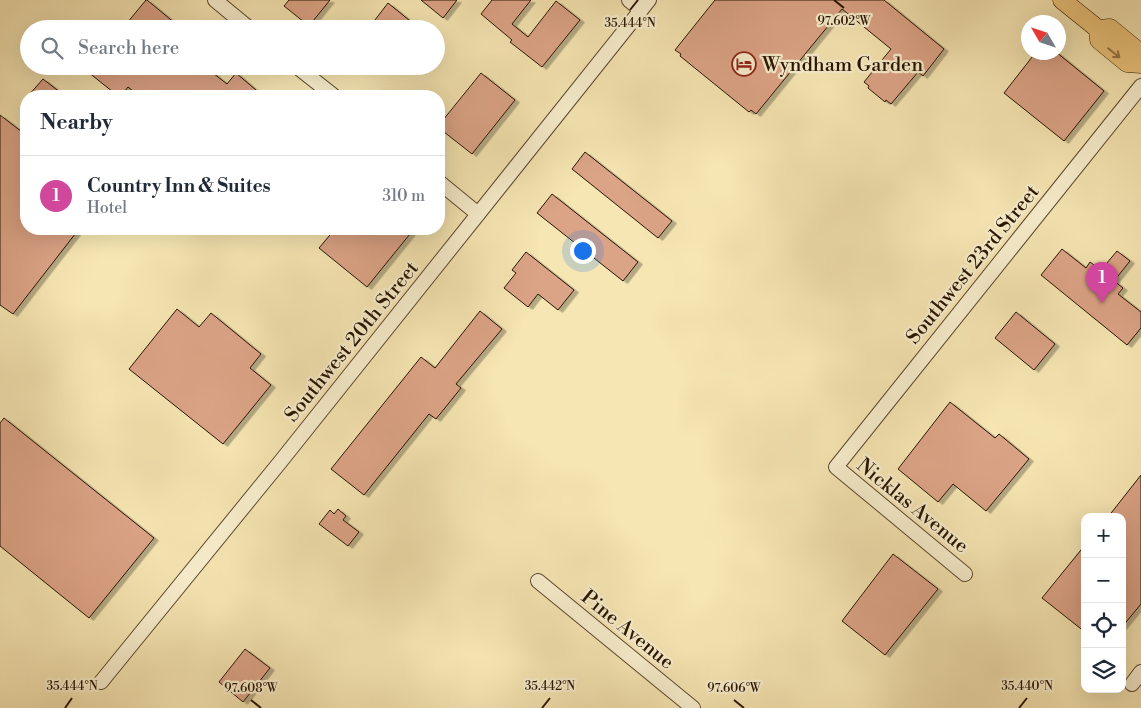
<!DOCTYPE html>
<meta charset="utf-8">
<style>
body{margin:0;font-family:"Libre Bodoni",serif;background:#f2f2f3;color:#1f2937}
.controls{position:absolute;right:15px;bottom:15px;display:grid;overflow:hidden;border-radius:10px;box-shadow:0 5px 20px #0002}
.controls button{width:45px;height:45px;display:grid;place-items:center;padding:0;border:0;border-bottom:1px solid #e0e1e3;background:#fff;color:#1f2937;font:25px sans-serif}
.compass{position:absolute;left:1021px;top:15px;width:45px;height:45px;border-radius:50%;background:#fff;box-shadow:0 5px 20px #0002;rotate:309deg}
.you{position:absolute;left:582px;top:250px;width:18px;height:18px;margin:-12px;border:4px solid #fff;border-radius:50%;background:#1a73e8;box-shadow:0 0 0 8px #1a73e833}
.badge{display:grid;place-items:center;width:32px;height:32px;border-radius:50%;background:#b45309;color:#fff;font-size:16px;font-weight:700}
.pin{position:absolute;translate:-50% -41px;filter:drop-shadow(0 1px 2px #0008)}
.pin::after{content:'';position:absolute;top:26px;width:18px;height:15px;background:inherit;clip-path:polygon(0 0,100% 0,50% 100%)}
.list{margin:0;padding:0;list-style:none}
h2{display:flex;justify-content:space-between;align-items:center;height:65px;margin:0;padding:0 20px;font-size:21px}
h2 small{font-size:16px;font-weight:400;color:#747a83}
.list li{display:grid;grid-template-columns:32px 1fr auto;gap:15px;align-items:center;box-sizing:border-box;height:80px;padding:0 20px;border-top:1px solid #e0e1e3}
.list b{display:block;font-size:19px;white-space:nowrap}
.list p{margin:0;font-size:16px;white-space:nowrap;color:#747a83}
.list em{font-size:16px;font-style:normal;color:#747a83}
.icon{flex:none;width:28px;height:28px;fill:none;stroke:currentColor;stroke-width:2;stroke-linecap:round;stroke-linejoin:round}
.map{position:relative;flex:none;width:1141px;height:708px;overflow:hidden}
.search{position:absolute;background:#fff;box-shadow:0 5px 20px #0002;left:20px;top:20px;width:425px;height:55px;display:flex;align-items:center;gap:12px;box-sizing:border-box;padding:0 18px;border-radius:28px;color:#747a83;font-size:19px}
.panel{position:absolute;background:#fff;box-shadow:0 5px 20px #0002;left:20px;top:90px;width:425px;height:145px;border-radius:20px}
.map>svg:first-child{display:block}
.building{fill:#dca487;stroke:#281401;filter:url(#shadow)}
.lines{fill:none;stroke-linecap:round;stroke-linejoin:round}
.minor-casing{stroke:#5c482e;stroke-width:16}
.major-casing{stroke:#281401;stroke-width:19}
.minor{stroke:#f9efce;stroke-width:14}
.major{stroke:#ebc37a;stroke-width:18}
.oneway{stroke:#937444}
.ticks{fill:none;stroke:#281401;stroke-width:2}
.labels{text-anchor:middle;stroke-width:4.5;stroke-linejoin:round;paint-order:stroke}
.poi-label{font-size:20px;fill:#281401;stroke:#f9efce;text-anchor:start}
.street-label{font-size:20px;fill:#281401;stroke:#f9efce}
.ticks-label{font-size:12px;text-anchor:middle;fill:#281401;stroke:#f9efce;stroke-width:4.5;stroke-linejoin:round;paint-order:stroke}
</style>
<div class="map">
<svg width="1141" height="708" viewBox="0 0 1141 708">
<defs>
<filter id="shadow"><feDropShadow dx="4.5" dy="2.5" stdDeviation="0" flood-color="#0004"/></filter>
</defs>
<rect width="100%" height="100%" fill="#f6e6b3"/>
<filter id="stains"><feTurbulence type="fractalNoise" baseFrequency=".004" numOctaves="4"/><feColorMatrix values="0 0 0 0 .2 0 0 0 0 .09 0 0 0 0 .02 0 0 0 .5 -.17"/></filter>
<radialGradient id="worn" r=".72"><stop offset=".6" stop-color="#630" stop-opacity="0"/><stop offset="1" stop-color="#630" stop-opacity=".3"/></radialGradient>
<g class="building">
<path d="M146,0H147L182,29H122Z"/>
<path d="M289,0H330L309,26L284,6Z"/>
<path d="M421,0H457L443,18Z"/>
<path d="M492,0H531L512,24L528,37L556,1L580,20L542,67L510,42L512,40L481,14Z"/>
<path d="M715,0H884L944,49L923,76L918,72L891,104L886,100L885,102L868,88L869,86L864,82L891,49L842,9L756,114L751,110L749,112L680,56L681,54L675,50Z"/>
<path d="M388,3L420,29H368Z"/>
<path d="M1036,52H1056L1104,91L1064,141L1004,93Z"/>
<path d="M92,66H204L227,84L236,73L256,90L250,96H139L128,87L121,96H118L88,72Z"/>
<path d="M481,73L515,100L472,154L439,128V125Z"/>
<path d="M43,79L65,96H28Z"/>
<path d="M0,115L26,135V229H79L13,314L0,305Z"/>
<path d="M585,152L672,221L658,238L572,169Z"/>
<path d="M552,194L638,262L623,281L537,213Z"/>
<path d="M335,229H414L367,287L319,248Z"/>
<path d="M1062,249L1086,268L1090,262L1101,270L1117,251L1130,261L1114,281L1123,288L1118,294L1141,312V328L1127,345L1041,275Z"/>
<path d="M526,252L574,290L558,310L538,294L528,307L504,288L516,273L512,270Z"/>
<path d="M177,309L199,327L211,313L261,354L250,368L271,385L223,444L129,369Z"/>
<path d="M480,311L502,329L456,384L461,388L436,419L429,414L364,495L331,469L421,357L435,368Z"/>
<path d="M1016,312L1055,344L1034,370L995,338Z"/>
<path d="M950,402L995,438L999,434L1029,459L986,511L953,484L938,502L898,469Z"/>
<path d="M4,418L154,538L89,618L0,546V423Z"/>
<path d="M1141,475V604L1122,627V517H1108Z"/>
<path d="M338,509L346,516L343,520L359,532L348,546L319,524L330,510L334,514Z"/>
<path d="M1085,545V632L1042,598Z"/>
<path d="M893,554L938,589L885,655L842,621Z"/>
<path d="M245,649L270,668L243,702L219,682Z"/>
</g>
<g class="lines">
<g class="minor-casing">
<g id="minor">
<path d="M215,0L250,29"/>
<path d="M629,0L641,10"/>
<path d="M296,66L334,96"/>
<path d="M439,182L478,214"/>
<path d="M965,574L836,467L1141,86"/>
<path d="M538,581L693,708"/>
<path d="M101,682L281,461L649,0"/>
<path d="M1132,684L1141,672"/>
</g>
</g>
<g class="major-casing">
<g id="major">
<path d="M1062,0L1098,29L1110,28L1138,51L1141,62"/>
<path d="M1098,29L1099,40L1127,63L1141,64"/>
</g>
</g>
<use href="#minor" class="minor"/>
<use href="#major" class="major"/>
</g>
<defs><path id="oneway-shaft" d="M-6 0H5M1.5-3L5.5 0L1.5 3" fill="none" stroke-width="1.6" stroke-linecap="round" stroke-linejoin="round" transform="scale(1.25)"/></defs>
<use class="oneway" href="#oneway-shaft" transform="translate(1114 53) rotate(39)"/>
<path class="ticks" d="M834,0L844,8M630,10L638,0M251,700L261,708M734,700L744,708M65,708L72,698M542,708L550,698M1019,708L1027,698"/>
<defs>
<g id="hotel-ring" transform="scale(1.25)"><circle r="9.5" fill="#f9efce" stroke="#8f2418" stroke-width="1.5"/><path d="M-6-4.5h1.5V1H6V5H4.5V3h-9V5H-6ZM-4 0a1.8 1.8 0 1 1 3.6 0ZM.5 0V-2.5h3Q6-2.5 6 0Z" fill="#8f2418"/></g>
</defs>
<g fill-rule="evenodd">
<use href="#hotel-ring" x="744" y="64"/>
</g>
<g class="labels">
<g class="poi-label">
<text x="762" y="71">Wyndham Garden</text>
</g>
<g class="street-label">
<text transform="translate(972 264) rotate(-51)" y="7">Southwest 23rd Street</text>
<text transform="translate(351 341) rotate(-51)" y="7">Southwest 20th Street</text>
<text transform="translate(913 505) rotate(39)" y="7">Nicklas Avenue</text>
<text transform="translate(628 629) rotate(39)" y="7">Pine Avenue</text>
</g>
</g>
<g class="ticks-label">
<text x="844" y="25">97.602°W</text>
<text x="630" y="27">35.444°N</text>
<text x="72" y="690">35.444°N</text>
<text x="550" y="690">35.442°N</text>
<text x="1027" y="690">35.440°N</text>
<text x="251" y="692">97.608°W</text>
<text x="734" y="692">97.606°W</text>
</g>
<rect width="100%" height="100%" filter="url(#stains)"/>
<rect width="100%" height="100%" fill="url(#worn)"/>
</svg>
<div class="controls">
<button>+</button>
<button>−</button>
<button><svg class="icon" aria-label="locate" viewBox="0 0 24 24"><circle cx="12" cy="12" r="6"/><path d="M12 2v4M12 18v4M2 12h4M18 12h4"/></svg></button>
<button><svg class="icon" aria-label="layers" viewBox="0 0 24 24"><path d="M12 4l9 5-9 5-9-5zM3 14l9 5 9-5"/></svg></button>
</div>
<svg class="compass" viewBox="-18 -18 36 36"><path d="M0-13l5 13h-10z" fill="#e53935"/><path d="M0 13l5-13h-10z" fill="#747a83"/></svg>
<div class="you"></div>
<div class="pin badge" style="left:1102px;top:303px;background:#d1479c">1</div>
<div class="search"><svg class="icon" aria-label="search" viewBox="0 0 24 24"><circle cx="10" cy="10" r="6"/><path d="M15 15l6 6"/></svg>Search here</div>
<section class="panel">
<h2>Nearby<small></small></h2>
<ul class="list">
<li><span class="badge" style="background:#d1479c">1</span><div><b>Country Inn &amp; Suites</b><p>Hotel</p></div><em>310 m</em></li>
</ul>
</section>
</div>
